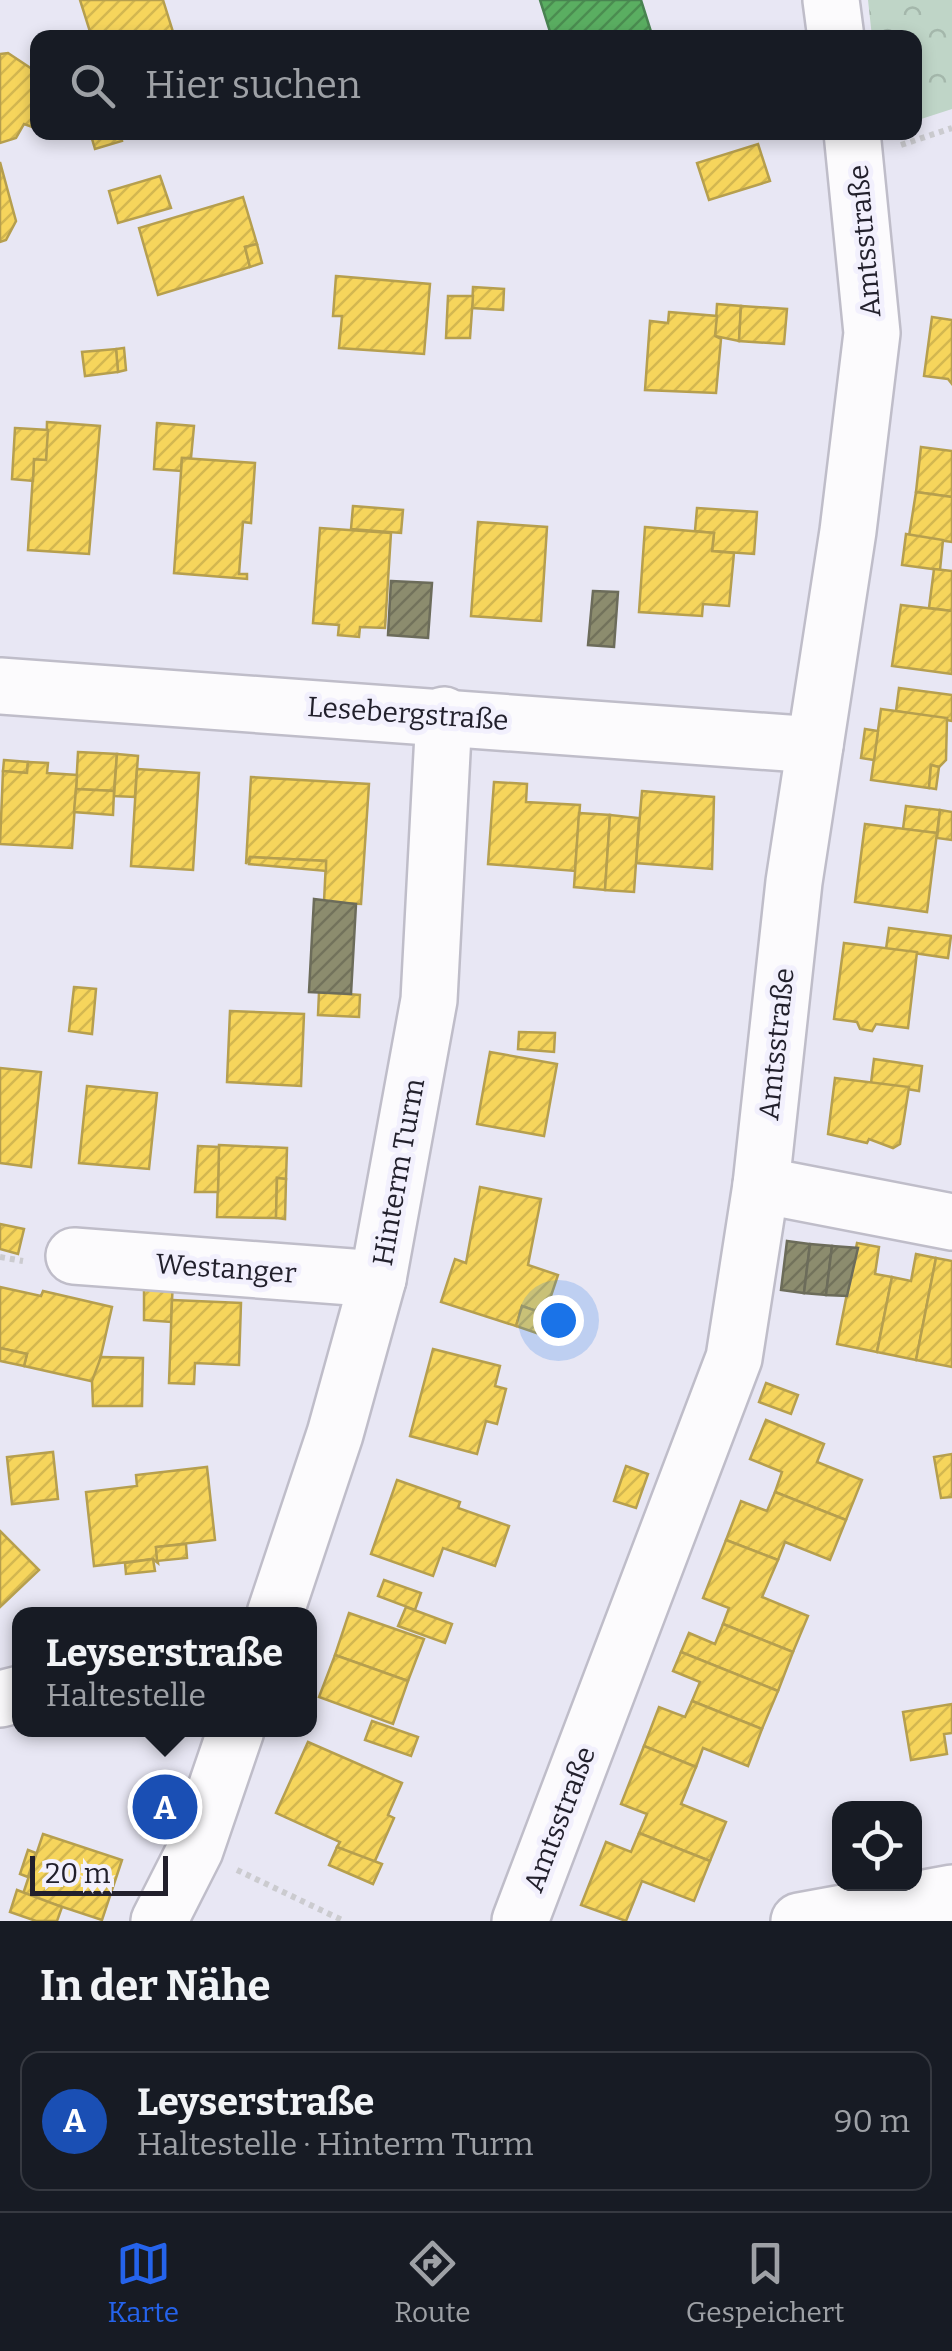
<!DOCTYPE html>
<html lang="de">
<meta charset="utf-8">
<style>
body{margin:0;font-family:Bitter,serif;background:#20242c;color:#f1f3f6}
.controls{position:absolute;right:30px;bottom:30px;display:grid;overflow:hidden;border-radius:20px;box-shadow:0 5px 15px #0003}
.controls button{width:90px;height:90px;display:grid;place-items:center;padding:0;border:0;border-bottom:2px solid #363941;background:#171b24;color:#f1f3f6;font:50px sans-serif}
.scale{position:absolute;left:30px;bottom:25px;width:138px;box-sizing:border-box;padding-left:10px;border:5px solid #22202c;border-top:0;font-size:28px;line-height:35px;white-space:nowrap;color:#22202c;-webkit-text-stroke:8px #f2f0fd;paint-order:stroke}
.you{position:absolute;left:558px;top:1320px;width:35px;height:35px;margin:-25px;border:8px solid #fff;border-radius:50%;background:#1a73e8;box-shadow:0 0 0 15px #1a73e833}
.badge{display:grid;place-items:center;width:65px;height:65px;border-radius:50%;background:#2563eb;color:#fff;font-size:32px;font-weight:700}
.pin{position:absolute;translate:-50% -50%;border:5px solid #fff;box-shadow:0 2px 10px #0006}
.popup{position:absolute;left:12px;top:1607px;width:305px;height:130px;box-sizing:border-box;display:grid;place-content:center;border-radius:20px;background:#171b24;filter:drop-shadow(0 2px 8px #0005);font-size:32px;white-space:nowrap;color:#9ea1a6}
.popup b{font-size:38px;color:#f1f3f6}
.popup::after{content:'';position:absolute;left:50%;top:100%;margin-left:-20px;border:20px solid transparent;border-top-color:#171b24}
.list{margin:0;padding:0;list-style:none}
h2{display:flex;justify-content:space-between;align-items:center;height:130px;margin:0;padding:0 40px;font-size:42px}
h2 small{font-size:32px;font-weight:400;color:#9ea1a6}
.list li{display:grid;grid-template-columns:65px 1fr auto;gap:30px;align-items:center;box-sizing:border-box;height:140px;margin:0 20px 20px;padding:0 20px;border:2px solid #363941;border-radius:20px}
.list b{display:block;font-size:38px;white-space:nowrap}
.list p{margin:0;font-size:32px;white-space:nowrap;color:#9ea1a6}
.list em{font-size:32px;font-style:normal;color:#9ea1a6}
.icon{flex:none;width:55px;height:55px;fill:none;stroke:currentColor;stroke-width:2;stroke-linecap:round;stroke-linejoin:round}
.map{position:relative;flex:none;width:952px;height:1921px;overflow:hidden}
.search{position:absolute;background:#171b24;box-shadow:0 5px 15px #0003;left:30px;right:30px;top:30px;height:110px;display:flex;align-items:center;gap:25px;box-sizing:border-box;padding:0 35px;border-radius:20px;color:#9ea1a6;font-size:38px}
.sheet{height:290px;background:#171b24}
nav{display:flex;justify-content:space-around;align-items:center;box-sizing:border-box;height:140px;border-top:2px solid #363941;background:#171b24;font-size:28px;color:#9ea1a6}
nav a{display:grid;justify-items:center;gap:5px}
nav .on{color:#2563eb}
.map>svg:first-child{display:block}
.park{fill:url(#park-crowns)}
.homes{fill:url(#homes-hatch);stroke:#b69f4e;stroke-width:2.5}
.public{fill:url(#public-hatch);stroke:#498351;stroke-width:2.5}
.industry{fill:url(#industry-hatch);stroke:#6c6c5a;stroke-width:2.5}
.lines{fill:none;stroke-linecap:round;stroke-linejoin:round}
.minor-casing{stroke:#bfbdc9;stroke-width:60}
.path{stroke:#cbcbcf;stroke-width:6;stroke-dasharray:5 5;stroke-linecap:butt}
.minor{stroke:#fcfbfd;stroke-width:55}
.labels{text-anchor:middle;stroke-width:10;stroke-linejoin:round;paint-order:stroke}
.street-label{font-size:28px;fill:#22202c;stroke:#f2f0fd}
</style>
<div class="map">
<svg width="952" height="1921" viewBox="0 0 952 1921">
<defs>
<pattern id="park-crowns" width="20" height="18" patternUnits="userSpaceOnUse" patternTransform="scale(2.5)"><rect width="20" height="18" fill="#bfd5c7"/><path d="M2 6a3 3 0 1 1 6 0M12 15a3 3 0 1 1 6 0" fill="none" stroke="#a4b7ab"/></pattern>
<pattern id="homes-hatch" width="6" height="6" patternUnits="userSpaceOnUse" patternTransform="scale(2.5)"><rect width="6" height="6" fill="#f6d55c"/><path d="M-1 1l2-2M0 6l6-6M5 7l2-2" fill="none" stroke="#d3b750"/></pattern>
<pattern id="public-hatch" width="6" height="6" patternUnits="userSpaceOnUse" patternTransform="scale(2.5)"><rect width="6" height="6" fill="#5aae61"/><path d="M-1 1l2-2M0 6l6-6M5 7l2-2" fill="none" stroke="#4a8d50"/></pattern>
<pattern id="industry-hatch" width="6" height="6" patternUnits="userSpaceOnUse" patternTransform="scale(2.5)"><rect width="6" height="6" fill="#8c8c6e"/><path d="M-1 1l2-2M0 6l6-6M5 7l2-2" fill="none" stroke="#72725b"/></pattern>
</defs>
<rect width="100%" height="100%" fill="#e8e7f4"/>
<path class="park" d="M868,0H952V109L915,121L914,38L872,37Z"/>
<g class="homes">
<path d="M80,0H163L173,32L154,38H92Z"/>
<path d="M8,53L35,71L38,129L24,124L16,138L0,143V54Z"/>
<path d="M90,132H120L122,141L95,149Z"/>
<path d="M758,144L770,181L709,200L697,163Z"/>
<path d="M0,162L16,221L6,240L0,242Z"/>
<path d="M160,176L171,208L118,223L109,191Z"/>
<path d="M243,197L257,244L245,247L250,267L158,295L139,228Z"/>
<path d="M257,244L262,263L250,267L245,247Z"/>
<path d="M336,276L430,284L424,354L339,348L342,316H333Z"/>
<path d="M473,287L504,289L503,310L472,308Z"/>
<path d="M448,296H473L470,338H446Z"/>
<path d="M717,304L741,306L739,341L715,336Z"/>
<path d="M741,306L787,309L784,344L739,341Z"/>
<path d="M669,312L717,316L715,336L721,339L716,393L645,390L650,321L668,323Z"/>
<path d="M932,317L952,320V384L948,379L924,376Z"/>
<path d="M124,348L126,370L118,372L116,349Z"/>
<path d="M116,349L118,372L85,376L82,352Z"/>
<path d="M47,422L100,426L89,554L28,550L34,459L46,460Z"/>
<path d="M157,423L194,426L191,458H182L181,471L154,469Z"/>
<path d="M15,428L48,430L46,460L34,459L33,481L12,479Z"/>
<path d="M921,447L952,451V497L916,492Z"/>
<path d="M182,458L255,463L251,523L243,522L239,574H247V579L174,573Z"/>
<path d="M916,492L952,497V542L909,536Z"/>
<path d="M353,506L403,510L401,533L351,529Z"/>
<path d="M697,508L757,512L754,554L712,551L714,533L695,531Z"/>
<path d="M478,522L547,527L541,621L471,616Z"/>
<path d="M645,527L714,533L712,551L734,553L729,606L703,604L702,616L639,612Z"/>
<path d="M320,528L391,533L385,628L360,627L359,637L338,635L339,625L313,623Z"/>
<path d="M906,534L943,540L940,570L902,565Z"/>
<path d="M934,569L952,571V611L929,608Z"/>
<path d="M901,605L952,611V674L892,666Z"/>
<path d="M899,688L952,695V721L896,711Z"/>
<path d="M881,709L947,718L946,760L939,767L931,765L929,788L871,780Z"/>
<path d="M865,729L878,731L874,760L861,758Z"/>
<path d="M78,752L117,754L114,791L76,789Z"/>
<path d="M117,754L138,756L135,797L114,796Z"/>
<path d="M4,760L28,762L27,773L3,771Z"/>
<path d="M28,762L48,763L47,773L77,775L72,848L0,844L3,771L27,773Z"/>
<path d="M931,765L939,767L936,789L929,788Z"/>
<path d="M137,769L199,773L193,870L131,866Z"/>
<path d="M251,777L369,784L361,904L324,902L326,861L250,857L246,864Z"/>
<path d="M494,782L527,784L526,802L580,805L575,871L488,864Z"/>
<path d="M76,789L114,791L113,815L74,812Z"/>
<path d="M642,791L714,797L712,869L636,863Z"/>
<path d="M906,806L940,810L937,833L903,829Z"/>
<path d="M940,810L952,812V840L937,838Z"/>
<path d="M579,813L610,815L605,890L574,887Z"/>
<path d="M610,815L639,818L634,892L605,890Z"/>
<path d="M865,824L937,833L927,912L855,902Z"/>
<path d="M250,857L326,861V871L249,864Z"/>
<path d="M889,928L951,936L948,958L886,949Z"/>
<path d="M844,943L917,952L908,1028L876,1024L872,1031L860,1029L857,1022L834,1019Z"/>
<path d="M74,987L96,989L92,1034L69,1031Z"/>
<path d="M319,992L360,995L359,1017L318,1015Z"/>
<path d="M230,1011L304,1014L301,1086L227,1082Z"/>
<path d="M519,1032L555,1033L554,1052L518,1049Z"/>
<path d="M490,1052L557,1064L544,1136L477,1124Z"/>
<path d="M874,1059L922,1066L919,1091L871,1083Z"/>
<path d="M0,1068L41,1072L31,1167L0,1163Z"/>
<path d="M835,1078L909,1087L900,1144L893,1148L869,1139L867,1143L828,1134Z"/>
<path d="M87,1086L157,1093L149,1169L79,1163Z"/>
<path d="M219,1145L287,1148L286,1179L277,1178L276,1218L217,1217Z"/>
<path d="M198,1146L219,1147L218,1192H195Z"/>
<path d="M277,1178L286,1179L285,1219L276,1218Z"/>
<path d="M480,1187L541,1199L528,1265L558,1275L545,1314L522,1306L516,1326L441,1302L455,1259L466,1263Z"/>
<path d="M0,1224L24,1229L18,1254L0,1249Z"/>
<path d="M857,1243L879,1247L875,1274L892,1277L877,1352L837,1344Z"/>
<path d="M916,1254L936,1258L916,1360L877,1352L892,1277L911,1281Z"/>
<path d="M936,1258L952,1261V1367L916,1360Z"/>
<path d="M144,1279L173,1280L171,1322L144,1320Z"/>
<path d="M0,1287L41,1296L43,1291L112,1307L95,1382L24,1366L27,1354L0,1348Z"/>
<path d="M172,1300L241,1303L239,1365L195,1363L194,1384L169,1383Z"/>
<path d="M522,1306L545,1314L539,1334L516,1326Z"/>
<path d="M0,1348L27,1354L24,1366L0,1361Z"/>
<path d="M433,1349L500,1366L495,1386L506,1389L497,1424L486,1421L477,1454L410,1436Z"/>
<path d="M101,1357L143,1358L142,1406H93L92,1381Z"/>
<path d="M766,1383L798,1395L791,1414L759,1402Z"/>
<path d="M766,1420L824,1444L817,1462L862,1480L846,1520L775,1492L782,1472L750,1459Z"/>
<path d="M53,1452L58,1499L12,1504L7,1457Z"/>
<path d="M952,1454V1497L941,1498L934,1457Z"/>
<path d="M626,1466L648,1474L636,1508L614,1501Z"/>
<path d="M207,1467L215,1540L156,1547L158,1563L153,1559L94,1566L86,1492L137,1486L136,1475Z"/>
<path d="M397,1480L460,1502L458,1508L509,1526L495,1566L443,1548L433,1576L371,1554Z"/>
<path d="M775,1492L846,1520L830,1560L785,1542L778,1560L726,1540L741,1501L767,1511Z"/>
<path d="M0,1531L39,1570L0,1607Z"/>
<path d="M726,1540L778,1560L762,1597L808,1616L793,1652L723,1624L729,1608L703,1598Z"/>
<path d="M186,1544L187,1558L157,1561L156,1547Z"/>
<path d="M153,1559L155,1571L126,1574L125,1563Z"/>
<path d="M384,1580L421,1593L415,1610L378,1596Z"/>
<path d="M406,1607L452,1624L445,1643L398,1626Z"/>
<path d="M349,1613L424,1639L408,1681L335,1655Z"/>
<path d="M723,1624L793,1652L778,1691L681,1652L689,1633L715,1644Z"/>
<path d="M681,1652L778,1691L762,1729L692,1701L700,1682L673,1671Z"/>
<path d="M335,1655L408,1681L393,1724L319,1697Z"/>
<path d="M692,1701L762,1729L748,1766L703,1748L696,1767L644,1746L659,1707L685,1717Z"/>
<path d="M952,1704V1733L944,1734L947,1754L911,1760L903,1712Z"/>
<path d="M372,1721L418,1737L411,1756L365,1740Z"/>
<path d="M308,1742L402,1783L388,1815L394,1818L374,1863L337,1847L340,1842L276,1813Z"/>
<path d="M644,1746L696,1767L681,1804L726,1822L710,1861L639,1833L647,1814L621,1804Z"/>
<path d="M639,1833L710,1861L694,1901L642,1881L626,1921L581,1905L606,1842L631,1852Z"/>
<path d="M43,1834L122,1860L102,1920L23,1894Z"/>
<path d="M337,1847L382,1864L373,1884L329,1865Z"/>
<path d="M28,1850L36,1853L28,1877L20,1874Z"/>
<path d="M17,1890L62,1907L57,1921H36L10,1912Z"/>
</g>
<path class="public" d="M540,0H641L653,38H552Z"/>
<g class="industry">
<path d="M391,581L432,583L428,638L388,635Z"/>
<path d="M593,591L618,592L614,647L588,645Z"/>
<path d="M314,899L356,904L351,994L309,992Z"/>
<path d="M787,1241L810,1244L804,1293L781,1290Z"/>
<path d="M810,1244L832,1246L826,1295L804,1293Z"/>
<path d="M832,1246L858,1248L847,1296L826,1295Z"/>
</g>
<g class="lines">
<g class="minor-casing">
<g id="minor">
<path d="M831,0L836,38"/>
<path d="M0,686L815,745"/>
<path d="M761,1185L952,1222"/>
<path d="M74,1256L378,1279"/>
<path d="M275,1614L335,1434L378,1279L429,1000L444,715"/>
<path d="M0,1699L20,1694"/>
<path d="M159,1921L195,1850L236,1730"/>
<path d="M520,1921L734,1358L761,1185L794,882L848,531L872,333L852,132"/>
<path d="M799,1921L952,1893"/>
</g>
</g>
<g class="path">
<path d="M901,145L952,128"/>
<path d="M0,1257L23,1261"/>
<path d="M237,1870L344,1921"/>
</g>
<use href="#minor" class="minor"/>
</g>
<g class="labels">
<g class="street-label">
<text transform="translate(864 241) rotate(-95)" y="10">Amtsstraße</text>
<text transform="translate(408 713) rotate(4)" y="10">Lesebergstraße</text>
<text transform="translate(776 1044) rotate(-84)" y="10">Amtsstraße</text>
<text transform="translate(398 1172) rotate(-80)" y="10">Hinterm Turm</text>
<text transform="translate(226 1268) rotate(4)" y="10">Westanger</text>
<text transform="translate(559 1819) rotate(-69)" y="10">Amtsstraße</text>
</g>
</g>
</svg>
<div class="controls">
<button><svg class="icon" aria-label="locate" viewBox="0 0 24 24"><circle cx="12" cy="12" r="6"/><path d="M12 2v4M12 18v4M2 12h4M18 12h4"/></svg></button>
</div>
<div class="scale">20 m</div>
<div class="you"></div>
<div class="pin badge" style="left:165px;top:1807px;background:#1a4fb4">A</div>
<div class="popup"><b>Leyserstraße</b>Haltestelle</div>
<div class="search"><svg class="icon" aria-label="search" viewBox="0 0 24 24"><circle cx="10" cy="10" r="6"/><path d="M15 15l6 6"/></svg>Hier suchen</div>
</div>
<section class="sheet">
<h2>In der Nähe<small></small></h2>
<ul class="list">
<li><span class="badge" style="background:#1a4fb4">A</span><div><b>Leyserstraße</b><p>Haltestelle · Hinterm Turm</p></div><em>90 m</em></li>
</ul>
</section>
<nav>
<a class="on"><svg class="icon" aria-label="map" viewBox="0 0 24 24"><path d="M3 6l6-2 6 2 6-2v14l-6 2-6-2-6 2zM9 4v14M15 6v14"/></svg>Karte</a>
<a><svg class="icon" aria-label="directions" viewBox="0 0 24 24"><path d="M12 3l9 9-9 9-9-9zM9 14v-3h6M13 9l2 2-2 2"/></svg>Route</a>
<a><svg class="icon" aria-label="saved" viewBox="0 0 24 24"><path d="M7 4h10v16l-5-4-5 4z"/></svg>Gespeichert</a>
</nav>
